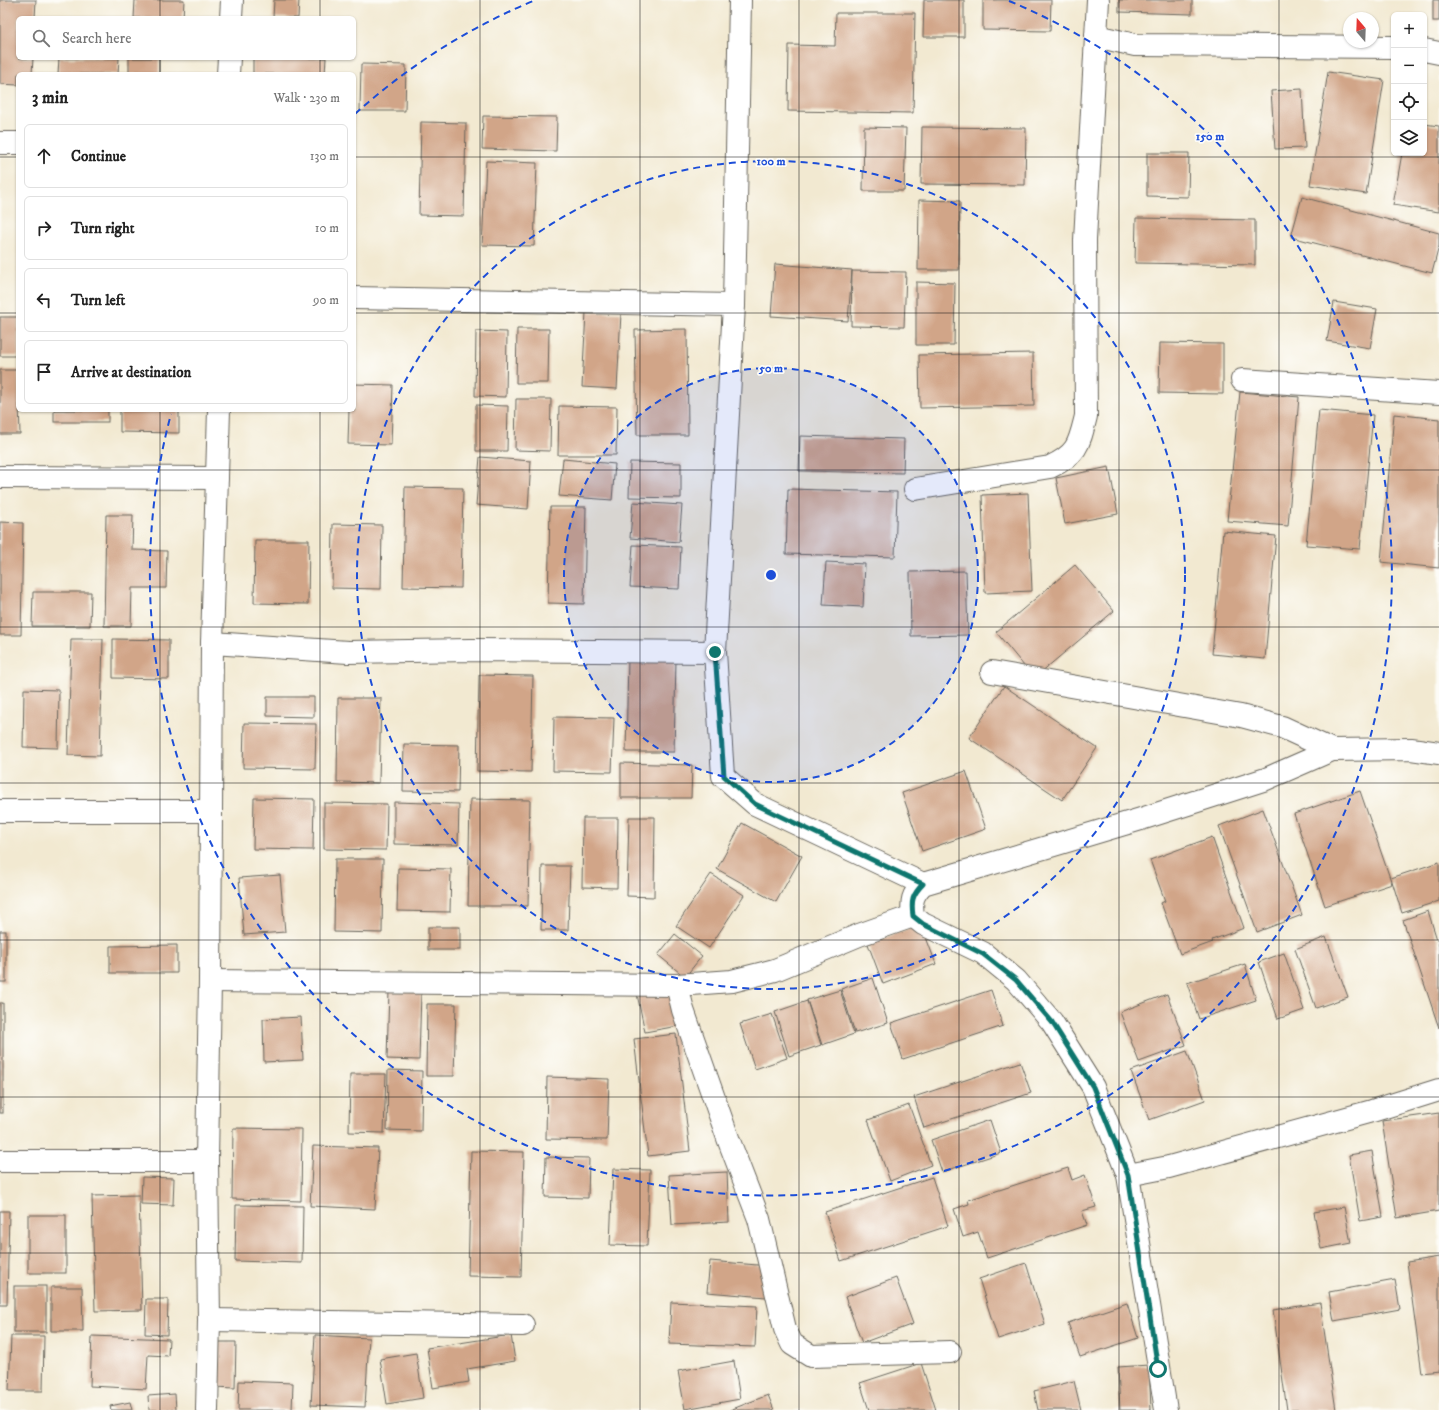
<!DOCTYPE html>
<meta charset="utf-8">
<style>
body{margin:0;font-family:"IM FELL DW Pica",serif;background:#f6f6f6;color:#222}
.controls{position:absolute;right:12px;top:12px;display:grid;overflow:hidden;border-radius:6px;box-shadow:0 1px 3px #0004}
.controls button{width:36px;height:36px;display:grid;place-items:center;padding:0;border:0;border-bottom:1px solid #e0e0e0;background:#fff;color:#222;font:20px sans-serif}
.compass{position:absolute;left:1343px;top:12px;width:36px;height:36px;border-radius:50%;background:#fff;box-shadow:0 1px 3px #0004;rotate:341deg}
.stop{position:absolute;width:12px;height:12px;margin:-9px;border:3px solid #0f766e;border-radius:50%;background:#fff}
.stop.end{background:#0f766e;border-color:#fff;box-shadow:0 1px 4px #0008}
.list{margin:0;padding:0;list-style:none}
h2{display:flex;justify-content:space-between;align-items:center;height:52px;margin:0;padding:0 16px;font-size:17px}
h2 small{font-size:13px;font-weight:400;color:#767676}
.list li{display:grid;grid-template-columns:26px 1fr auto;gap:12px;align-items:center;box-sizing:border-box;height:64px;margin:0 8px 8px;padding:0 8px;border:1px solid #e0e0e0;border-radius:6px}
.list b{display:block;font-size:15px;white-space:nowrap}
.list em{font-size:13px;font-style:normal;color:#767676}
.icon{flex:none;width:22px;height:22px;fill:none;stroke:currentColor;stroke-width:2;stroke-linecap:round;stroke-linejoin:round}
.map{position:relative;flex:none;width:1439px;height:1410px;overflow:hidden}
.search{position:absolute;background:#fff;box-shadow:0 1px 3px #0004;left:16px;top:16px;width:340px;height:44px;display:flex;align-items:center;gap:10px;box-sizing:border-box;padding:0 14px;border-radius:6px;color:#767676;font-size:15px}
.panel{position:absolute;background:#fff;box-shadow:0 1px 3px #0004;left:16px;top:72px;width:340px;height:340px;border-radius:6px}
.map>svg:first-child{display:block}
.building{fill:#d1a588}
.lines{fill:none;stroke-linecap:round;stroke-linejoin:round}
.street-casing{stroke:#67645b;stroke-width:24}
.street{stroke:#fff;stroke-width:22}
.route{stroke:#0f766e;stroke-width:5}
.grid{fill:none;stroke:#1c1c1c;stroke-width:1;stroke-opacity:0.55}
.ring{fill:none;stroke:#1d4ed8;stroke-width:2;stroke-dasharray:7 5}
.centre{fill:#1d4ed8;stroke:#fdfcf7;stroke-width:2}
.ring-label{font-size:12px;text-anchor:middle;font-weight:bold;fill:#1d4ed8;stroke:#fdfcf7;stroke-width:3.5;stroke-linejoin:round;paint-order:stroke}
</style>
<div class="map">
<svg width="1439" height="1410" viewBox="0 0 1439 1410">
<rect width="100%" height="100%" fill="#fdfcf7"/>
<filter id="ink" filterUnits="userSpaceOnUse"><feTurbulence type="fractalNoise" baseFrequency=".025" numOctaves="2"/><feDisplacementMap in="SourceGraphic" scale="8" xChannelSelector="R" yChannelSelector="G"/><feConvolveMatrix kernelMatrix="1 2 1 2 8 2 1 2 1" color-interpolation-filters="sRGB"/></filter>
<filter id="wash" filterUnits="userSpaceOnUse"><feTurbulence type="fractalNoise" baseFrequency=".012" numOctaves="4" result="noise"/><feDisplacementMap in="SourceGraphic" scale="16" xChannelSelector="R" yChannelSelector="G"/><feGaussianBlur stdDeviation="0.9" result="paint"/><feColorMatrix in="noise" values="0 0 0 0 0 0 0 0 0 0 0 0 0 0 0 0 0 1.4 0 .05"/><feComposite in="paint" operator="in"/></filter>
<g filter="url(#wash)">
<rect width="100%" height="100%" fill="#f2e9d1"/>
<g id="blocks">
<g class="building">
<path d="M0,0H36L35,18H18V58H33L32,74H18V85L0,84Z"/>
<path d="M135,0H184L183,18H134Z"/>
<path d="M274,0H299L298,18H273Z"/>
<path d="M924,0H964V37H923Z"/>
<path d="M983,0H1051L1050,31L983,30Z"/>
<path d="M1119,0H1192V14L1119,12Z"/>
<rect x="1433" y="0" width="6" height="21"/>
<path d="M836,13H915L913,113L788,111L789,45L835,46Z"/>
<path d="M59,58H119L118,74H58Z"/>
<rect x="129" y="58" width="30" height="16"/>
<path d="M253,58H326L325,74H253Z"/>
<path d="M361,64L406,65L405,111H360Z"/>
<path d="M1328,72L1384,80L1366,194L1310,185Z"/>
<path d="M1302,89L1305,148L1275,149L1271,91Z"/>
<path d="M483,116L557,117L556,151L482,149Z"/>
<path d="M421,122L466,123L464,216L419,215Z"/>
<path d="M1424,124L1439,126V212L1393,205L1402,153H1424Z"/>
<path d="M864,127L906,128L904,191H863Z"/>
<path d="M922,127L1026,128L1025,185L921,184Z"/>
<path d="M1147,153H1189L1188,197L1147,196Z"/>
<path d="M486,161L537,163L534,246L482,245Z"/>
<path d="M1302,197L1439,233V246L1432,273L1291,237Z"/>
<path d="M919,200L960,201L959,270H918Z"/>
<path d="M1136,218L1255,220V265L1135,263Z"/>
<path d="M775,264L852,270L848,321L771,316Z"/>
<path d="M852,271L906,272L904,327L851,326Z"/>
<path d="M916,282L955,283L954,345H916Z"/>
<path d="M1334,302L1377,309L1370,348L1327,341Z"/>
<path d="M586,312L621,313L617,389L582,387Z"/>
<rect x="0" y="317" width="18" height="39"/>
<path d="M517,329H549L548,383H516Z"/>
<path d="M687,329L688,435H637L635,330Z"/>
<path d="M476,331L507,332L506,397L475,396Z"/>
<path d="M1160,343L1223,344V394L1159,393Z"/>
<path d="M1033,353L1034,406L920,408L919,355Z"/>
<path d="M0,370H18L20,434H0Z"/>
<path d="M354,384L393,385L391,445L348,444L349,410H354Z"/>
<path d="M1240,392L1299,397L1288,526L1227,521Z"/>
<path d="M516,399H551L550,451L515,450Z"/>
<path d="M476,405L508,406L507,451H476Z"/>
<path d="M559,406L617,407L616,455H558Z"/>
<rect x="54" y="410" width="54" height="12"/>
<path d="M120,410H179V433L120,432Z"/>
<path d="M1319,410L1373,415L1360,549L1306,545Z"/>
<path d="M1394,414L1439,419V568L1381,562Z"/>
<path d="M800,436L904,439L903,473L799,471Z"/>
<path d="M480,457L531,461L528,509L476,505Z"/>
<path d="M563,459L615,464L612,500L559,496Z"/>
<path d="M630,462L681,463V498L629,497Z"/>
<path d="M1109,467L1118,514L1065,524L1056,478Z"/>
<path d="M405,487L463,488L461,588L403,587Z"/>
<path d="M788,489L897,492L895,557L786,554Z"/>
<path d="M1028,493L1032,591L985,593L982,495Z"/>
<path d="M633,502L682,505L679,542L630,538Z"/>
<path d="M550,507H586L584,604L548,603Z"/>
<path d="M106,515H133L132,550L167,551L166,588H132L131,626H104Z"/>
<path d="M0,522L23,523L21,635H0Z"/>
<path d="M333,524L382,525L381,589L332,588Z"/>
<path d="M1223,531L1276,536L1265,659L1212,654Z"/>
<path d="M255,540H309L308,604L254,603Z"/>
<path d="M633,545L681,547L679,589L630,587Z"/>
<path d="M826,562L865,564L863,607L823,605Z"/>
<path d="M1075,565L1114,611L1034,678L996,632Z"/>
<path d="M966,571L968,635L911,636L910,572Z"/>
<path d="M33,592H91L90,626H32Z"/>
<path d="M71,639H103L100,756L68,755Z"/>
<path d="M113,639L169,640V679L113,678Z"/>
<path d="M628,659L676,660L674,752H626Z"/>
<path d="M479,675L533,676L531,772L477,771Z"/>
<path d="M1004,686L1097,748L1062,800L969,738Z"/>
<path d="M24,689L59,690L58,748L23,747Z"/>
<path d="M267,697H314V717L267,716Z"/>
<path d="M338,698H381L379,783L337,782Z"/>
<path d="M554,717L614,718L612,772L553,771Z"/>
<path d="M244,723L316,724L315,769L243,768Z"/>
<path d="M404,744L459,745L458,792L403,791Z"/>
<path d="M621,763L692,765L691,798H621Z"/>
<path d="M966,771L986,829L922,851L902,793Z"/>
<path d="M1360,791L1392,884L1325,906L1294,814Z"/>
<path d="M254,798L314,799L313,850L253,849Z"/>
<path d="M470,799L530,800L528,906H468Z"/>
<path d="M394,802L459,804L458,845L394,844Z"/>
<path d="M324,803L387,804L386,850L324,849Z"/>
<path d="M1263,809L1302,915L1257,932L1219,826Z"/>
<path d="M629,817H655L654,897L627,896Z"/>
<path d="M583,818H618L617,888L582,887Z"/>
<path d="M742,823L802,856L776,902L717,869Z"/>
<path d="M1212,837L1244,928L1212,940L1213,942L1180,954L1161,903L1165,901L1150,860Z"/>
<path d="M335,859H383L382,933L334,932Z"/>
<path d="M1439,862V901L1402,913L1391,878Z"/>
<path d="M542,866H570L568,930H541Z"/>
<path d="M398,868L451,869L450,912L397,911Z"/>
<path d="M711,874L744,895L709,948L676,926Z"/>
<path d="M280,875L285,932L244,935L239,878Z"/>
<path d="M1428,911L1439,946V1028L1403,920Z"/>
<path d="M921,924L936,964L883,984L868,944Z"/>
<rect x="428" y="927" width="32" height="23"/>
<rect x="0" y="931" width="6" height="51"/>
<path d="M675,934L702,956L685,977L658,955Z"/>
<path d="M1326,937L1348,997L1316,1008L1295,949Z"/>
<path d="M177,945V973H110V946Z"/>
<path d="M1284,953L1304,1010L1278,1019L1259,962Z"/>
<path d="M1245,964L1256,1000L1199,1019L1187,983Z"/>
<path d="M873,978L888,1023L855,1033L841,989Z"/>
<path d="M671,987L678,1026L645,1032L637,994Z"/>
<path d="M840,990L854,1034L822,1045L807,1000Z"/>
<path d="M991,990L1003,1026L903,1059L891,1023Z"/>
<path d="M389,991L421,992L419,1060L387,1059Z"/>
<path d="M1167,994L1186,1045L1139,1062L1120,1012Z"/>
<path d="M807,1001L821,1045L789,1056L775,1012Z"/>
<rect x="0" y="1003" width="3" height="110"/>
<path d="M427,1004H456L454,1076H426Z"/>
<path d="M772,1014L787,1058L755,1069L740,1024Z"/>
<path d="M301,1017L303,1060L264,1062L263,1019Z"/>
<path d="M676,1034L690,1151L648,1156L634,1039Z"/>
<path d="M1187,1051L1205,1100L1149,1120L1131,1071Z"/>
<path d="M1020,1062L1031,1093L924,1128L914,1097Z"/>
<path d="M388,1070L422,1071L421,1131L387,1130Z"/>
<path d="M350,1074H386L384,1133L349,1132Z"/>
<path d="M547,1077L609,1079L607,1140L546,1139Z"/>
<path d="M909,1105L931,1165L890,1181L868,1120Z"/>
<path d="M1439,1113V1211L1397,1218L1382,1121Z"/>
<path d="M990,1120L1001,1153L942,1172L931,1140Z"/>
<path d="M233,1128L302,1129L301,1201L232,1199Z"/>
<path d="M313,1146L378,1148L375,1209L310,1206Z"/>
<path d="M471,1151L524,1152L521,1277L468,1276Z"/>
<path d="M1372,1151L1383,1217L1360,1221L1349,1155Z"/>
<path d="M546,1157L589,1158L588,1198L545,1197Z"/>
<path d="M1068,1168L1072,1180L1085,1175L1096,1207L1082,1211L1087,1225L987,1258L978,1232L963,1237L954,1209L969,1204L968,1200Z"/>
<path d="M613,1169L650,1170L647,1246L610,1245Z"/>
<path d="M727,1172L729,1222L672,1225L669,1175Z"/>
<path d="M142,1177L174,1178L173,1205L141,1204Z"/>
<path d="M932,1177L948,1226L841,1261L825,1212Z"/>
<path d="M139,1195L142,1310L95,1311L92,1196Z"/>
<path d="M236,1205L303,1206L302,1263L235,1261Z"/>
<path d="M1344,1207L1351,1243L1321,1249L1314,1212Z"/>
<path d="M0,1211H9L7,1305H0Z"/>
<rect x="28" y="1215" width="38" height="58"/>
<path d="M1439,1257V1371L1422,1373L1407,1262Z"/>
<path d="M710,1261L769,1266L766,1297L707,1292Z"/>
<path d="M1026,1263L1045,1324L998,1339L979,1279Z"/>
<path d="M896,1278L913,1324L862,1343L845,1297Z"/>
<path d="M1395,1280L1400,1309L1334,1321L1329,1292Z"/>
<rect x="14" y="1286" width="32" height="46"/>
<path d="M51,1287H82L83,1331H51Z"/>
<path d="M146,1299H168L167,1335L145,1334Z"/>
<path d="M671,1302L757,1306L755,1347L669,1344Z"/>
<path d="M1127,1303L1138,1338L1080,1357L1068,1323Z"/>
<path d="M1320,1303L1336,1410H1287L1273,1310Z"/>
<path d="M315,1335L369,1338L365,1407L311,1405Z"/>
<path d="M511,1335L515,1361L467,1369L469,1382L433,1388L427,1348Z"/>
<path d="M11,1336H44L43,1391H9Z"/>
<path d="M92,1336L169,1339L168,1356L148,1355L146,1389L90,1386Z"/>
<path d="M216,1342H236L235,1388L215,1387Z"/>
<path d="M416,1353L423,1398L387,1404L380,1359Z"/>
<path d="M734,1361L740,1399L685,1409L678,1371Z"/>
<path d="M921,1363L936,1410H869L860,1383Z"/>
<path d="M1149,1365L1151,1410H1120L1118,1367Z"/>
<path d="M239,1381L293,1383L292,1410H238Z"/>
<path d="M1074,1381L1081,1410H1038L1034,1391Z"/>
<path d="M175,1394L176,1410H149L148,1396Z"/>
<path d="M768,1395L774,1410H730Z"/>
<path d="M130,1402L132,1410H111L110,1406Z"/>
</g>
</g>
</g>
<g filter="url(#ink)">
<use href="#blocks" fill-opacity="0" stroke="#67645b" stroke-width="1"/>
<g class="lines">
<g class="street-casing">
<g id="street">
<path d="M740,0L734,305L715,652L723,776L755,804L923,884"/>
<path d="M231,18L232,0"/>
<path d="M1096,36L1135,45L1394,47"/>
<path d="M1424,50L1439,53"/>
<path d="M228,74L229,58"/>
<path d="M0,143H18"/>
<path d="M354,298L734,305"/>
<path d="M1242,380L1439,393"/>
<path d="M0,477L217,478"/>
<path d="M915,489L1050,467C1078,454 1079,444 1086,416L1085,240L1098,0"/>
<path d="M212,643L348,652L470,650L715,652"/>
<path d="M992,672L1241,716L1282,727L1332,750"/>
<path d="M0,811H210"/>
<path d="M210,981L677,985L732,981L775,970L859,935L913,916"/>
<path d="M677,985L683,1010L729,1141L759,1219L785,1329L792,1344L811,1356L950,1352"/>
<path d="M0,1161H207"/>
<path d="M1128,1175L1169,1167L1372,1111L1439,1090"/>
<path d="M209,1320L523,1325"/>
<path d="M207,1410L209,1320L207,1161L210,981L212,643L219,410"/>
<path d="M1166,1410L1128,1175L1093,1087L1052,1022L1016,980L983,953L923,924L913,916C911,901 912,895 923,884L1141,819L1266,779L1332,750L1411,749L1439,753"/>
</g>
</g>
<use href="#street" class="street"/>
</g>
</g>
<g class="lines" filter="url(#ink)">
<path class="route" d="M715,652L724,776L755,804L923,884C912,895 911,901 913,916L923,924L983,954L1016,980L1052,1022L1093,1087L1128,1175L1158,1369"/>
</g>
<path class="grid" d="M160,0V18M320,0V18M480,0V1410M640,0V1410M799,0V1410M959,0V1410M1119,0V1410M1279,0V1410M160,58V74M320,58V74M0,157H18M354,157H1439M0,313H18M354,313H1439M160,410V1410M320,410V1410M0,470H1439M0,627H1439M0,783H1439M0,940H1439M0,1097H1439M0,1253H1439"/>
<circle cx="771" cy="575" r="207" fill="#1d4ed8" fill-opacity=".12"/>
<g class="ring">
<circle cx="771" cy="575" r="207"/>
<circle cx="771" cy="575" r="414"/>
<path d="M355 114A621 621 0 0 1 533 1M1009 1A621 621 0 1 1 171 414"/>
</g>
<circle cx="771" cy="575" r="6" class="centre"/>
<g class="ring-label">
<text x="1210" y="140">150 m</text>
<text x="771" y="165">100 m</text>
<text x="771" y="372">50 m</text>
</g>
</svg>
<div class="controls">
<button>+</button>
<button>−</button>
<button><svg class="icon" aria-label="locate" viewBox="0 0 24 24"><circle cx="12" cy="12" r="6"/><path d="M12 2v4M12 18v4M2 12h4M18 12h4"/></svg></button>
<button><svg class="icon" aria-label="layers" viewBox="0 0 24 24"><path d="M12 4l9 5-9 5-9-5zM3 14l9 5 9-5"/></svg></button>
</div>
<svg class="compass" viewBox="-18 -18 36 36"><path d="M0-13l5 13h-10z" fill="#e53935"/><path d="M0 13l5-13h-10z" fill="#767676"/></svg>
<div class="stop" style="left:1158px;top:1369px"></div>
<div class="stop end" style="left:715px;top:652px"></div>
<div class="search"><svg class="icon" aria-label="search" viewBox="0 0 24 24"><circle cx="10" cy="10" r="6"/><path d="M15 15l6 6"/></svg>Search here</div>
<section class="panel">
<h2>3 min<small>Walk · 230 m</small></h2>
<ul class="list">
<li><svg class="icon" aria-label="ahead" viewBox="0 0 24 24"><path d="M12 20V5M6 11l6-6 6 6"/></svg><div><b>Continue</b></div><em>130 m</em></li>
<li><svg class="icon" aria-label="right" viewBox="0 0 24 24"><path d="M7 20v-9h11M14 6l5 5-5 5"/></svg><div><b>Turn right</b></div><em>10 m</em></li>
<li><svg class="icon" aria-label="left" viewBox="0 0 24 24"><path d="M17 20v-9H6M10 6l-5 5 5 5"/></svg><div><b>Turn left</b></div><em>90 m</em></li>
<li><svg class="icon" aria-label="arrive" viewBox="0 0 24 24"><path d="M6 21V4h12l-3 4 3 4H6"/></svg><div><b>Arrive at destination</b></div></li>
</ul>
</section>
</div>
